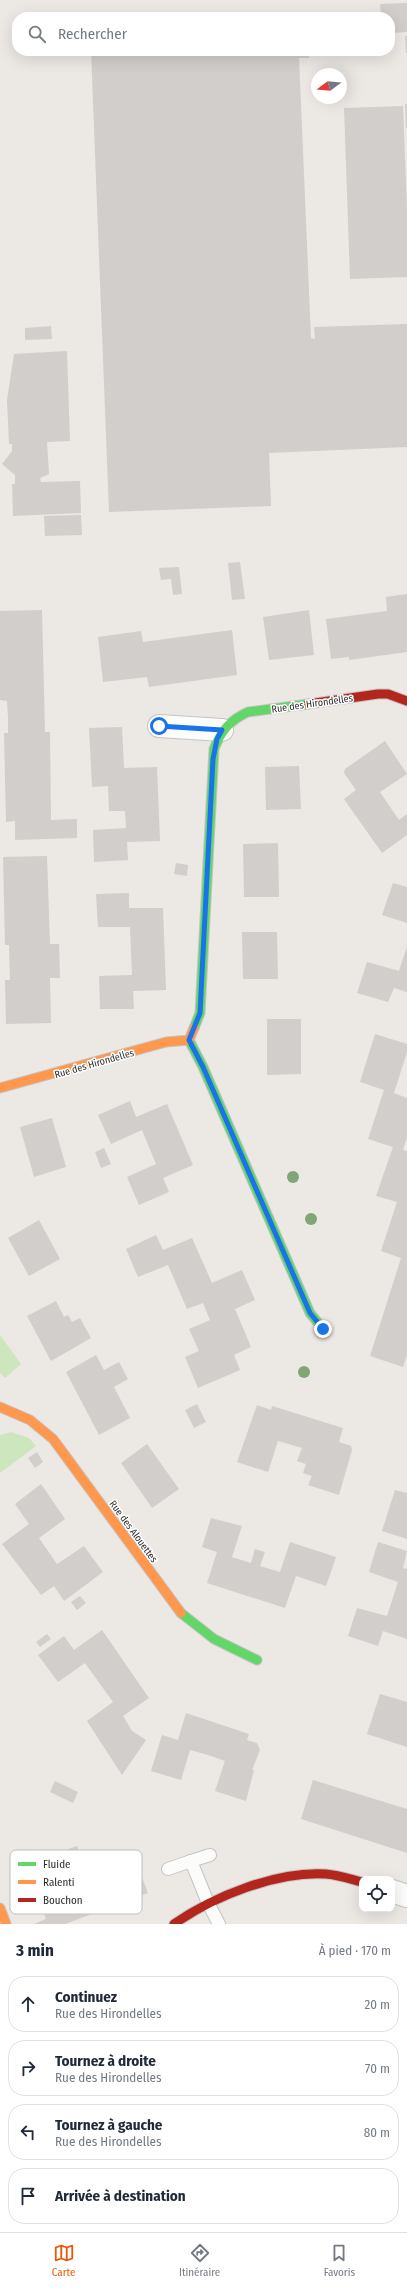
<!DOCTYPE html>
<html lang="fr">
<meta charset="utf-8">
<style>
body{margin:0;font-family:"Fira Sans Condensed",sans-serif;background:#f2f2f3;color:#1f2937}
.controls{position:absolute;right:12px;bottom:12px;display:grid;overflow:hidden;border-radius:8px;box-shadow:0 4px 16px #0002}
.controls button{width:36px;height:36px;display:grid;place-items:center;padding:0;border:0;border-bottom:1px solid #e0e1e3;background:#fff;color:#1f2937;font:20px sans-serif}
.compass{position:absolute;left:311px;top:68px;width:36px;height:36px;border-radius:50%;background:#fff;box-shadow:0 4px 16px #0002;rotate:254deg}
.stop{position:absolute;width:12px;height:12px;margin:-9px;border:3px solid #1a73e8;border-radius:50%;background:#fff}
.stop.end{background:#1a73e8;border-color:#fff;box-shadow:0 1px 4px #0008}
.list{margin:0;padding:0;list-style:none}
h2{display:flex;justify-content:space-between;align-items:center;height:52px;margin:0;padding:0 16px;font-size:17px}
h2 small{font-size:13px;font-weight:400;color:#747a83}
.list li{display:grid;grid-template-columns:26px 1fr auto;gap:12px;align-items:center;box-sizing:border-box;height:56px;margin:0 8px 8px;padding:0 8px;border:1px solid #e0e1e3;border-radius:16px}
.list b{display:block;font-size:15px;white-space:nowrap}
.list p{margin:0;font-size:13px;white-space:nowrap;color:#747a83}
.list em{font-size:13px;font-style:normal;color:#747a83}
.icon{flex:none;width:22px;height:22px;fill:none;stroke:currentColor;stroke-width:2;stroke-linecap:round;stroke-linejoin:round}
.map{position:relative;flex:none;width:407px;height:1924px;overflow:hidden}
.search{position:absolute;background:#fff;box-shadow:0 4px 16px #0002;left:12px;right:12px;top:12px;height:44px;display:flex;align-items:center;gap:10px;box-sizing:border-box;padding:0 14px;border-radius:16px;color:#747a83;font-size:15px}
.sheet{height:308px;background:#fff}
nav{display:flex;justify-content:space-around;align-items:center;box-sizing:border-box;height:56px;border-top:1px solid #e0e1e3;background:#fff;font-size:11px;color:#747a83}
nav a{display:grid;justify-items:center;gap:2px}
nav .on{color:#ea580c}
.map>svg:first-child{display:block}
.green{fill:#cee6be}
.building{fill:#d1cecb}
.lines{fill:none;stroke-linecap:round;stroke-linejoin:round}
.lane-casing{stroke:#c5c4c5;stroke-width:14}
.street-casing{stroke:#c5c4c5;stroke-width:24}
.fast-casing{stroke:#c5c4c5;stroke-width:11}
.slow-casing{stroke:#c5c4c5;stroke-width:11}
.jam-casing{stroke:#c5c4c5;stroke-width:11}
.lane{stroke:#fcfcfb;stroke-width:12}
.street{stroke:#fcfcfb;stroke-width:22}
.fast{stroke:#63d668;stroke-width:9}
.slow{stroke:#ff974d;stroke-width:9}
.jam{stroke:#b3261e;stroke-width:9}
.tree{fill:#82a575}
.route{stroke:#1a73e8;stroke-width:5}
.labels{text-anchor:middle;stroke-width:3;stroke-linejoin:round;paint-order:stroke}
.street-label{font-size:10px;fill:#2e2e2e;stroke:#fff}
.key{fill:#fff;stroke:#c0c0c0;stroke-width:1}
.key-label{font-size:11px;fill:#2e2e2e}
</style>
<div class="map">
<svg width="407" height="1924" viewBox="0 0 407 1924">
<rect width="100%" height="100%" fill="#ece8e4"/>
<g class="green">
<path d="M0,1335L21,1364L5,1378L0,1373Z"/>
<path d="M11,1432L29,1438L36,1446L0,1473V1435Z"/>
</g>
<g class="building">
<path d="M407,3V32L390,33V17H381L380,4Z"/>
<path d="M405,36H407V53H406Z"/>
<path d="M91,51H308L309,58H299L311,338L315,339L314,327L407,324V447L269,453L271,506L109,512Z"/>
<path d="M405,104H407V128H406Z"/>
<path d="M403,106L407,210V277L350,279L344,108Z"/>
<path d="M51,326L52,339L25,340V328Z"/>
<path d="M67,351L70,441L47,442L49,474L40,478L41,482L80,481L81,513L13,516L12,484H15V475L2,464L12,451V444H9L7,400L14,354Z"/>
<path d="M81,515L82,535L45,536L44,516Z"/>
<path d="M240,562L245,599L232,600L228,563Z"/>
<path d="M179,567L182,594L173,595L171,579L161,580L159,568Z"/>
<path d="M407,594V652L349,660V657L331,659L326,619L387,611L386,597Z"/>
<path d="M42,610L45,732H50L51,820L77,819V838L15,840V821L6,822L4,733H8V717L7,701L0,700V611Z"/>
<path d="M309,610L314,655L269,660L263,617Z"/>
<path d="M232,630L237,675L149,687L147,677L103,682L98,637L141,631L143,642Z"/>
<path d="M122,727L124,768L157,767L160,841L127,842L128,860L94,862L93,830L126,828L125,811H109L108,786L92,787L89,728Z"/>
<path d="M385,741L407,774L380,792L399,820L407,814V835L382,853L344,799L356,790L344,773L345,769Z"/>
<path d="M299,766L301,809L266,810L265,767Z"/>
<path d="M278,843L279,897H244L243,844Z"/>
<path d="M47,856L50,944H59L60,978H50L51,1023L6,1024L5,980H10L9,945H5L3,857Z"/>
<path d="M176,863L188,865L187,876L174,874Z"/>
<path d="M393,883L407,887V923L382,915Z"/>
<path d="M129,893V908H163L166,990L133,991L134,1009H100L99,976L132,975L130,927H98L96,894Z"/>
<path d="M242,932H277L278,979H243Z"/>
<path d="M407,946V992L394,988L388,1002L357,993L367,962L399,971Z"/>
<path d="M267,1019H301V1074L267,1075Z"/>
<path d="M375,1034L407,1044V1052L394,1093L407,1098V1137L403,1150L407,1151V1355L403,1367L370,1356L401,1258L381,1251L397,1202L376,1196L393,1147L368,1139L384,1090L360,1082Z"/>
<path d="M130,1101L136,1117L167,1104L193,1165L163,1178L169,1192L139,1205L127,1177L156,1164L142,1130L111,1144L98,1115Z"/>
<path d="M52,1118L66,1167L34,1177L20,1127Z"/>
<path d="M104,1148L111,1164L101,1168L95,1152Z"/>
<path d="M39,1220L60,1259L29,1276L8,1238Z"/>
<path d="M156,1235L163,1250L192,1238L212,1283L242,1270L255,1300L235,1309L251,1347L234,1355L240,1370L198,1388L185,1357L199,1351L189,1329L210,1320L203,1303L187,1309L168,1265L138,1277L126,1249Z"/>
<path d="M56,1301L64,1317L68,1315L72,1322L80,1318L91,1338L51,1361L27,1316Z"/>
<path d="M96,1355L104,1370L119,1362L128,1379L114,1387L130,1418L99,1435L66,1372Z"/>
<path d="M197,1404L206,1422L194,1428L185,1410Z"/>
<path d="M257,1405L271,1410L272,1406L343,1428L339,1442L351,1446L352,1450L339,1495L308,1485L312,1476L303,1473L306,1464L297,1461L302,1448L278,1441L268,1472L237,1462Z"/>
<path d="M147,1444L179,1489L152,1508L121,1463Z"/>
<path d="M37,1452L43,1462L35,1468L28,1458Z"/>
<path d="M41,1484L65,1519L39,1538L57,1564L84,1546L103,1572L64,1601L54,1586L41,1595L2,1544L29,1524L15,1504Z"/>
<path d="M395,1490L407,1493V1539L382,1531Z"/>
<path d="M211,1518L242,1526L232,1557L251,1563L255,1549L265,1552L260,1566L280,1572L290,1542L336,1557L326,1586L296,1576L285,1608L207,1583L217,1552L202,1547Z"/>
<path d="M378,1542L407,1551L403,1568L407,1569V1639L383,1631L378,1646L348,1636L357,1608L387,1616L398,1582L369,1572Z"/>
<path d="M80,1596L86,1603L77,1610L71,1602Z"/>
<path d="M102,1630L149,1698L123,1716L132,1731L146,1740L122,1775L87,1721L113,1702L85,1663L58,1682L38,1655L64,1636L74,1650Z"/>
<path d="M47,1634L51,1639L40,1647L36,1642Z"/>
<path d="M380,1694L407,1702V1747L367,1734Z"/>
<path d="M186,1713L249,1734L247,1740L257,1743L260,1750L252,1770H254L246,1801L215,1791L225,1761L208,1755L190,1750L181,1780L151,1771L162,1735L178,1740Z"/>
<path d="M313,1780L407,1809V1853L301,1819Z"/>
<path d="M55,1781L78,1792L73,1803L50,1792Z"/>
<path d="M77,1846L86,1871L133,1854L148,1893L65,1924H34L46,1919L37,1896L33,1897L25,1892L32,1882L26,1865Z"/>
</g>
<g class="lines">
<g class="lane-casing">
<g id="lane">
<path d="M191,1861L210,1855"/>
<path d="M168,1869L191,1861L208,1903L219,1924"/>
</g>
</g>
<g class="street-casing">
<g id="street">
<path d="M159,726L222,730"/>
<path d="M392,1891L407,1896"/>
</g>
</g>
<g class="fast-casing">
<g id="fast">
<path d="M194,1028L200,1013L214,749C221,731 230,720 248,712L308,704"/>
<path d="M189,1040L203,1067L310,1313L323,1329"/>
<path d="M181,1613L214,1639L257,1660"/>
</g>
</g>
<g class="slow-casing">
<g id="slow">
<path d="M0,1088L166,1042L189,1040L194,1028"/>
<path d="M0,1407L30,1420L53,1439L181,1613"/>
<path d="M0,1908L6,1924"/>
</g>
</g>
<g class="jam-casing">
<g id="jam">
<path d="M308,704L378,694H388L407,701"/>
<path d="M174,1924C214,1896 277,1871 326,1874C338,1875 350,1879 362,1882"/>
</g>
</g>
<use href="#lane" class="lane"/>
<use href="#street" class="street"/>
<use href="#fast" class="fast"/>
<use href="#slow" class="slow"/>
<use href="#jam" class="jam"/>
</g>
<g class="tree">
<circle cx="293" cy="1177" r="6"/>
<circle cx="311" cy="1219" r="6"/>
<circle cx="304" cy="1372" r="6"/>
</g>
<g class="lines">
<path class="route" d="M159,726L222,730L217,739L213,759L200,1013L189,1040L203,1067L310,1313L323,1329"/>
</g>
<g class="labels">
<g class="street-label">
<text transform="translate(312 703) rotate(-8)" y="4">Rue des Hirondelles</text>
<text transform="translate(94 1063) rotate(-16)" y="4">Rue des Hirondelles</text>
<text transform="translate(134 1531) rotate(54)" y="4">Rue des Alouettes</text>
</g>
</g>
<rect x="10" y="1850" width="132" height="64" rx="6" class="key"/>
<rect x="18" y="1862" width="18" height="4" fill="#63d668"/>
<rect x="18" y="1880" width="18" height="4" fill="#ff974d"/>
<rect x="18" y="1898" width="18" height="4" fill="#b3261e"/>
<g class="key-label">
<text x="43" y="1868">Fluide</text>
<text x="43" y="1886">Ralenti</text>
<text x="43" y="1904">Bouchon</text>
</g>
</svg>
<div class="controls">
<button><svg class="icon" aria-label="locate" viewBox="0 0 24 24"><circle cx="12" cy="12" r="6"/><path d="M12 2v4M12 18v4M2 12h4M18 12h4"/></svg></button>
</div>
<svg class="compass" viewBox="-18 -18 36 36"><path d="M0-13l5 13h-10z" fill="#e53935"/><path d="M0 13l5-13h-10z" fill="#747a83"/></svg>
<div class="stop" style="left:159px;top:726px"></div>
<div class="stop end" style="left:323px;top:1329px"></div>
<div class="search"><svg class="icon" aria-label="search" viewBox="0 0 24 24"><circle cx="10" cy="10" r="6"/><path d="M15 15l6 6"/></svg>Rechercher</div>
</div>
<section class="sheet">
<h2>3 min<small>À pied · 170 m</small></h2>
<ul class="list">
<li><svg class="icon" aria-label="ahead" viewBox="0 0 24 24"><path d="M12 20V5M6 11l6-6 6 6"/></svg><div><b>Continuez</b><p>Rue des Hirondelles</p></div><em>20 m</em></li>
<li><svg class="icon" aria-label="right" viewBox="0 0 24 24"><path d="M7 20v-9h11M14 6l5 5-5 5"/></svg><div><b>Tournez à droite</b><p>Rue des Hirondelles</p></div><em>70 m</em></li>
<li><svg class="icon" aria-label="left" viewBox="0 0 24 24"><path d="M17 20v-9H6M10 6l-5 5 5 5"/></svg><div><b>Tournez à gauche</b><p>Rue des Hirondelles</p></div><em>80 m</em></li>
<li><svg class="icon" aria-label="arrive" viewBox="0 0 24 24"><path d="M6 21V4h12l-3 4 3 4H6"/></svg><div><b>Arrivée à destination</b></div></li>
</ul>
</section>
<nav>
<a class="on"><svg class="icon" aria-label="map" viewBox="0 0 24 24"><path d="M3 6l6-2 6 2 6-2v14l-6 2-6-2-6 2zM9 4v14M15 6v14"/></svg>Carte</a>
<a><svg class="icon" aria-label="directions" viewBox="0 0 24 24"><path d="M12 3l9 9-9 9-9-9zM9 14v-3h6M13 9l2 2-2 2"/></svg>Itinéraire</a>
<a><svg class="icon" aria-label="saved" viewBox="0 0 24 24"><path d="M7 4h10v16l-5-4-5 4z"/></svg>Favoris</a>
</nav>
